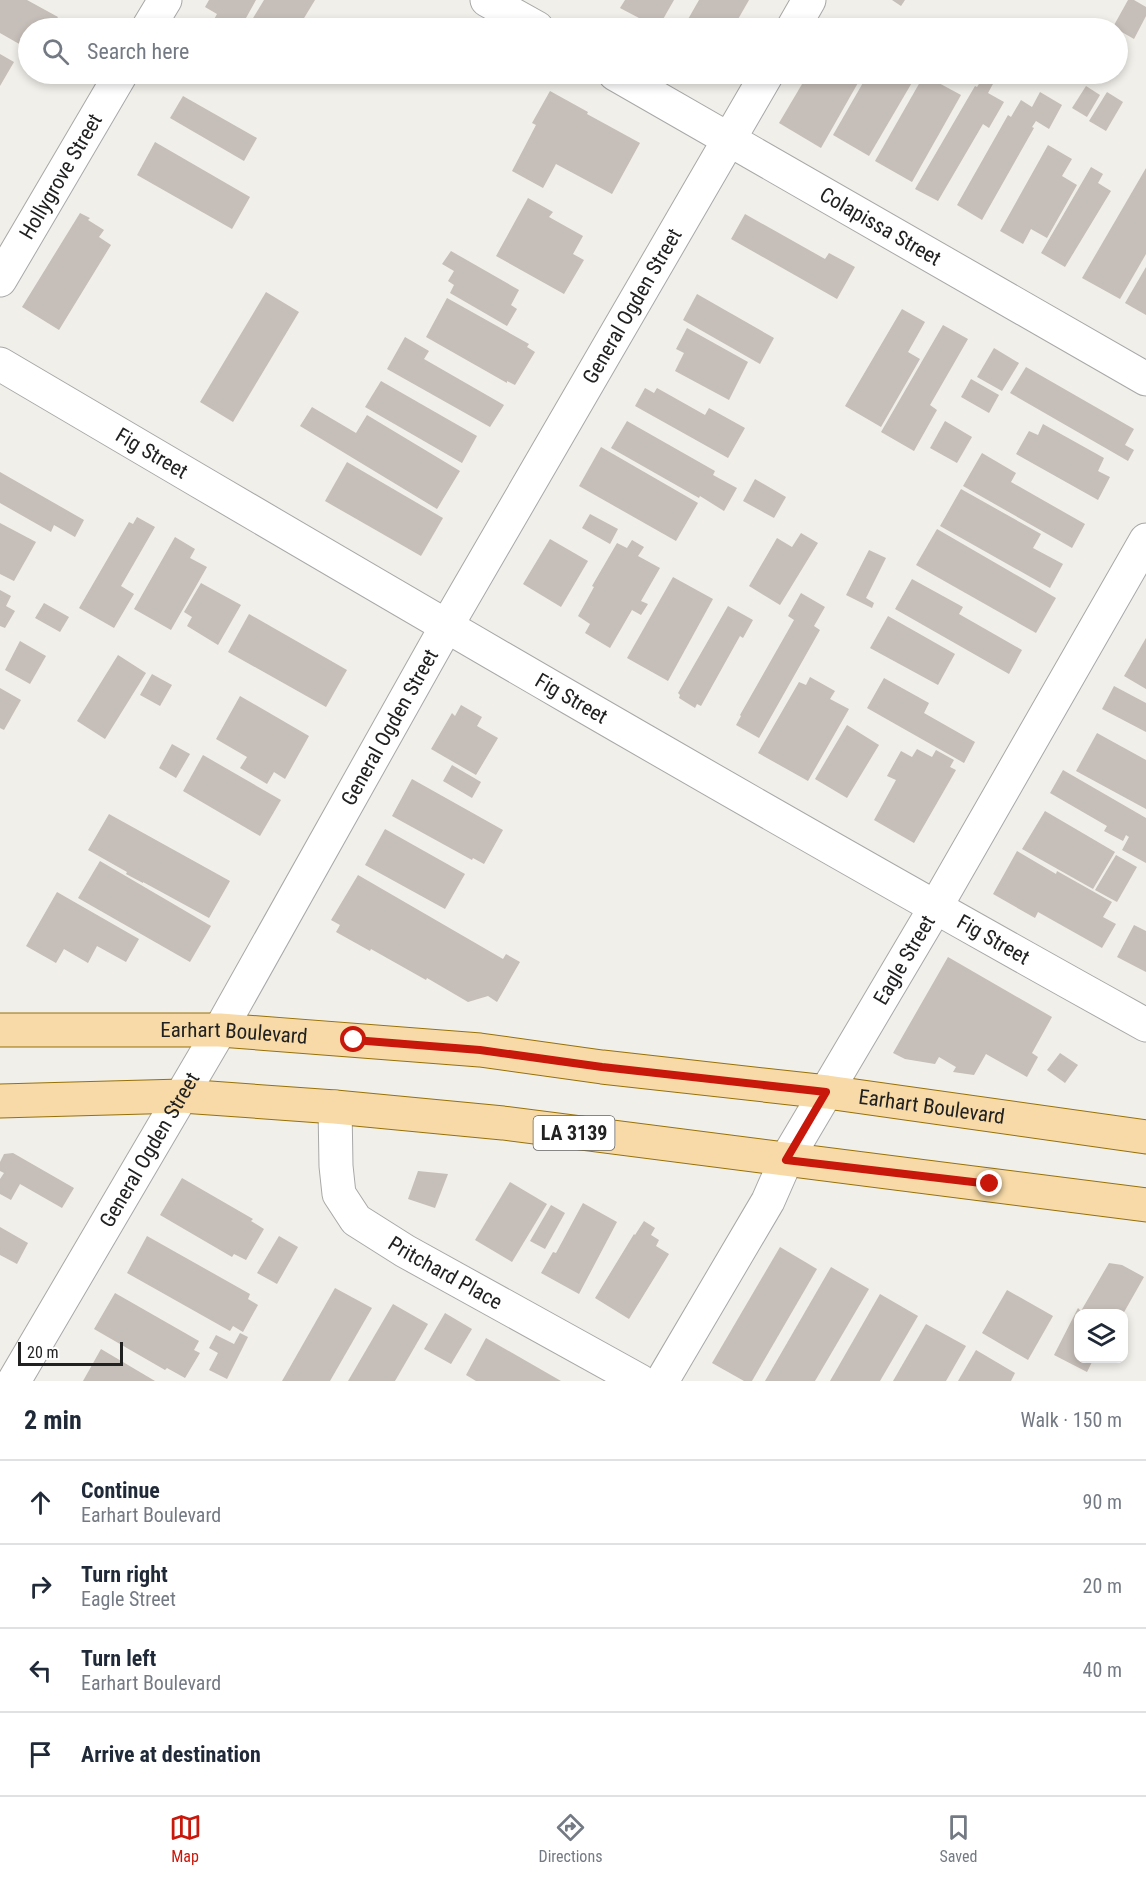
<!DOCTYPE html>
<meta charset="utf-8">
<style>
body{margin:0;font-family:"Roboto Condensed",sans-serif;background:#f2f2f3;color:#1f2937}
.controls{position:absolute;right:18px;bottom:18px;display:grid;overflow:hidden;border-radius:12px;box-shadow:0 3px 9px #0003}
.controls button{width:54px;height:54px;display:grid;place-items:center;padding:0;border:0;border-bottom:2px solid #e0e1e3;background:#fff;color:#1f2937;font:30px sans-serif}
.scale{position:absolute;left:18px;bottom:15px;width:105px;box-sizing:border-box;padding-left:6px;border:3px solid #212121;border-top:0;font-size:16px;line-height:21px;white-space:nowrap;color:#212121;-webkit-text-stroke:4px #fff;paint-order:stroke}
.stop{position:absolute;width:18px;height:18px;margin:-14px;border:4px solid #c8170b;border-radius:50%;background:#fff}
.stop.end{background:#c8170b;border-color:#fff;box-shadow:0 2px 6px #0008}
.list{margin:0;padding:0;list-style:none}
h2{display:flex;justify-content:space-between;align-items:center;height:78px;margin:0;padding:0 24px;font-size:26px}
h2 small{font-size:20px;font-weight:400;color:#747a83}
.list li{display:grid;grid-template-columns:39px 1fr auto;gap:18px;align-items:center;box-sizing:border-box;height:84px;padding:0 24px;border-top:2px solid #e0e1e3}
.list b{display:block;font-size:22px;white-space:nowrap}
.list p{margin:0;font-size:20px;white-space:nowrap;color:#747a83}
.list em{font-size:20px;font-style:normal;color:#747a83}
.icon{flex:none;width:33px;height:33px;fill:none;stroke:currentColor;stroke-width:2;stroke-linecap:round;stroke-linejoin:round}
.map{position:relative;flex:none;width:1146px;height:1381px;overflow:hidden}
.search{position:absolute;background:#fff;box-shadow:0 3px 9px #0003;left:18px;right:18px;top:18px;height:66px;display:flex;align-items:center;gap:15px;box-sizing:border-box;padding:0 21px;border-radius:33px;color:#747a83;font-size:22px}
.sheet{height:414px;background:#fff}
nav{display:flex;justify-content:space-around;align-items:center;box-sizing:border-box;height:84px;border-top:2px solid #e0e1e3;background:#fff;font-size:16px;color:#747a83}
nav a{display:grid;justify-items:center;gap:3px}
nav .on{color:#c8170b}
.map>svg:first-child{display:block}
.building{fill:#c6beb8}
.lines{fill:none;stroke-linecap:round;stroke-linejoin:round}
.minor-casing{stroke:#a8a8a8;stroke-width:35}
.primary-casing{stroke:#977108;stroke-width:35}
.minor{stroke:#fff;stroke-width:33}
.primary{stroke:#f7daa7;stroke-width:33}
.route{stroke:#c8170b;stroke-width:8}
.labels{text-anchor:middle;stroke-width:4.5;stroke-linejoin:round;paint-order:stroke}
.shield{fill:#fff;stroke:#646464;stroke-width:1.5}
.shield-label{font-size:20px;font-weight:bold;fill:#212121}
.street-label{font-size:21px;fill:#212121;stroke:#fff}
</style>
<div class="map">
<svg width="1146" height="1381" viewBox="0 0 1146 1381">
<rect width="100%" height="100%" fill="#f1efe9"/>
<g class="building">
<path d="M0,0H27L58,17L51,28H28V49L0,33Z"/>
<path d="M209,0H256L241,27L233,23L230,28H217L211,25L217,14L205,7Z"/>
<path d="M264,0H315L298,28H247Z"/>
<path d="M625,0H674L658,28L620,8Z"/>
<path d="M699,0H749L733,28H683Z"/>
<path d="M892,0H905L901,6Z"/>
<path d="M1128,0H1134L1146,7V16L1134,39L1113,27Z"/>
<path d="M0,54L14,62L0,86Z"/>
<path d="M808,74H863L821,148L779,123Z"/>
<path d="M868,74H917L869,156L833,135Z"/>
<path d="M924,75L961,95L912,182L875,161Z"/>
<path d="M984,76L994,82L988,93L1004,102L989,128L983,124L938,201L915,189L975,86L977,87Z"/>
<path d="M1086,86L1100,95L1087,117L1072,108Z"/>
<path d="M550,91L588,112L587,114L640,143L612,194L556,164L543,188L512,171L536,125L532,123Z"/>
<path d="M1040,92L1062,105L1049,129L1036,121L1032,127L1034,128L982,220L957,205L1008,115L1011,117L1021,100L1032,107Z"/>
<path d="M1107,92L1123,102L1106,131L1089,121Z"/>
<path d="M183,96L257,138L244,161L170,118Z"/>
<path d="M155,142L250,197L232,229L137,175Z"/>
<path d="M1048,145L1072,159L1062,176L1077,185L1047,238L1031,229L1023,244L1000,231Z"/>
<path d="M1091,167L1103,174L1098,183L1111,191L1065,267L1041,253Z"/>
<path d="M1146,168V254L1120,299L1082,278Z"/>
<path d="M528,198L553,212L549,217L583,236L573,254L584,260L564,294L496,256Z"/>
<path d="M80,213L90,218L88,220L104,230L99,237L111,245L59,330L22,307Z"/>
<path d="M745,214L825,259L829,253L855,267L837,299L731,239Z"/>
<path d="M451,251L519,290L511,305L517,309L507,326L450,293L454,285L448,281L454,271L442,264Z"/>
<path d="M1146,267V315L1125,303Z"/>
<path d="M266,292L299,312L233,422L200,402Z"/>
<path d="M697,294L774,338L760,364L683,320Z"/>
<path d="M447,298L529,344L527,347L535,352L515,385L507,381V383L426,337Z"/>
<path d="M902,309L925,322L908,352L920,359L881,427L845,406Z"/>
<path d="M943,325L968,339L930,405L937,410L914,451L881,432Z"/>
<path d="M687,328L748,362L729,400L675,371L684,353L676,349Z"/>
<path d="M405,337L429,351L424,359L504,405L490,427L387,369Z"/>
<path d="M994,348L1019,363L1002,391L977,377Z"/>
<path d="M1026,367L1134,429L1125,445L1134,450L1128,461L1010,393Z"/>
<path d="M971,379L999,395L989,413L961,397Z"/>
<path d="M381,381L477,436L462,463L365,407Z"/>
<path d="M645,388L654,393L657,388L705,415L709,408L745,428L728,458L635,406Z"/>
<path d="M312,407L356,433L367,415L460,471L437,509L300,426Z"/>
<path d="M627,421L715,471L713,475L737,488L724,511L700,496L699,498L611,448Z"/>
<path d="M945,421L972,437L957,463L930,448Z"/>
<path d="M1043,424L1104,458L1098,471L1110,477L1098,500L1016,454L1029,431L1038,435Z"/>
<path d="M601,447L698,503L676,541L579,486Z"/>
<path d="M982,453L1016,473L1011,482L1085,524L1072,548L963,486Z"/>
<path d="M347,462L443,518L421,556L325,501Z"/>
<path d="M0,472L84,520L75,537L54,525L51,532L0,503Z"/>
<path d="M755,479L786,497L774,518L743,501Z"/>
<path d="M961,489L1041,534L1033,548L1063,564L1050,588L940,526Z"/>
<path d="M590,514L618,529L610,544L582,528Z"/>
<path d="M137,517L155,527L121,586L134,594L114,628L79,608L129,522L133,524Z"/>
<path d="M0,523L36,542L14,581L0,574Z"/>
<path d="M937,529L1056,598L1036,633L916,565Z"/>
<path d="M801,533L818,543L780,605L749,586L777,538L792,547Z"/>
<path d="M175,537L195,549L190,558L207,567L171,630L134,609Z"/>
<path d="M550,539L588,561L561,607L523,584Z"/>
<path d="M632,540L644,547L638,556L660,568L641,601L648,604L641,615L632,610L610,648L585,633L590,624L578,616L594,587L592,586L617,543L627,548Z"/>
<path d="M869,550L886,558L866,598L874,603L872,608L846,595Z"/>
<path d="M673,577L713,599L668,681L627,658Z"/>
<path d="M912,579L963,607L959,614L1022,650L1009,674L895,609Z"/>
<path d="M201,583L241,605L218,645L187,626L192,617L184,612Z"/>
<path d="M0,590L11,596L6,606L15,611L5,628L0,626Z"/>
<path d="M801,593L825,607L814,626L820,630L759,738L736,725L741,716L740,715L794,620L788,616Z"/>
<path d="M44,603L69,617L60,632L35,618Z"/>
<path d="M728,606L753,620L743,638L740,636L701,706L697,704L695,708L679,698L680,695L678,693Z"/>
<path d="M249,614L347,670L326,707L228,652Z"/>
<path d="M888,616L955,654L938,685L870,648Z"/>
<path d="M1146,638V689L1124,676Z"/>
<path d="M20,641L46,656L30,684L5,670Z"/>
<path d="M118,655L146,673L105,739L77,721Z"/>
<path d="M152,674L172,685L160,706L140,695Z"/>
<path d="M810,677L835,691L830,699L849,709L808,781L758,753L799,682L806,685Z"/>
<path d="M884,678L929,703L924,713L975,742L964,763L867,708Z"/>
<path d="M1114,686L1146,703V732L1102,709Z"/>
<path d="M0,688L21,700L4,730L0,728Z"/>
<path d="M240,696L309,736L285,779L274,772L267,784L240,768L247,757L216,739Z"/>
<path d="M461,705L482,717L477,726L498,738L476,775L431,749L452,713L455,716Z"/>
<path d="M847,725L879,745L847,798L815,779Z"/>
<path d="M1097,733L1146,760V809L1076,771Z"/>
<path d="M172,744L190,754L176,778L159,768Z"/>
<path d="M917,749L932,757L936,750L954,760L950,767L956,770L914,843L874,820L896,780L887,776L901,751L912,757Z"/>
<path d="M203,755L281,800L260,836L183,791Z"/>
<path d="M452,765L481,782L472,798L443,781Z"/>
<path d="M1063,770L1146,818V863L1122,850L1129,837L1126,835L1123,841L1104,831L1107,826L1050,793Z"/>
<path d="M412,779L503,830L484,864L473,858L472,860L392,816Z"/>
<path d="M1045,811L1115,852L1093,889L1022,849Z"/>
<path d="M109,814L230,881L209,918L143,882V883L126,874L127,872L88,850Z"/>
<path d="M385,829L465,874L445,909L365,865Z"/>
<path d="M1017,851L1056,874L1057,871L1112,902L1103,917L1116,924L1102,948L1038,912L1035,918L993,894Z"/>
<path d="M1116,855L1137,867L1117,902L1095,890Z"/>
<path d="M100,861L211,926L190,962L78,898Z"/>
<path d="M358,875L503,959L506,954L520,962L497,1002L488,996L468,1002L427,978L426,980L371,949L370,951L336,932L340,925L331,920Z"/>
<path d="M57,892L139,939L126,962L97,946L88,963L64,949L56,963L26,946Z"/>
<path d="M1134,925L1146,931V972L1117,957Z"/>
<path d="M948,957L1052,1017L1032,1053L1038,1057L1027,1077L986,1054L974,1075L953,1072L956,1067L939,1057L935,1064L905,1059L893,1053Z"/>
<path d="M1060,1053L1078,1065L1065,1083L1047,1070Z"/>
<path d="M13,1153L74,1188L62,1208L20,1184L11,1200L0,1194V1179L4,1173L0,1171V1162L4,1154Z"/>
<path d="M418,1171L448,1174L435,1208L408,1199Z"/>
<path d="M182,1178L253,1219L251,1221L264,1229L246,1260L234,1254L232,1257L160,1215Z"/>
<path d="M510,1182L547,1204L512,1262L475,1240Z"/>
<path d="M583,1203L617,1222L579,1294L541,1273L553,1252L556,1253Z"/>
<path d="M551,1205L565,1213L545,1249L530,1241Z"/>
<path d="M644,1221L655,1228L651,1235L659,1240L656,1246L669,1254L629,1319L595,1298L634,1234L635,1235Z"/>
<path d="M0,1227L28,1243L17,1264L0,1255Z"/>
<path d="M147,1236L250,1294L248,1299L258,1305L243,1332L233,1326L230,1331L127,1273Z"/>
<path d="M279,1236L298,1247L277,1284L257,1273Z"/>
<path d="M780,1247L817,1269L752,1381H744L712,1363Z"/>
<path d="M1109,1263L1122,1265L1144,1277L1123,1314H1078V1358H1094L1087,1372L1054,1355L1078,1308L1081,1311Z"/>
<path d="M831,1267L869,1289L815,1381H765Z"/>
<path d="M335,1288L372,1308L330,1381H282Z"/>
<path d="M1007,1290L1053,1316L1028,1360L982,1333Z"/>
<path d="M115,1293L199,1341L194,1350L200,1353L185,1378L167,1368L165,1370L94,1329Z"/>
<path d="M880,1294L918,1316L880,1381H830Z"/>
<path d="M393,1304L428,1324L395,1381H348Z"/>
<path d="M445,1313L472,1329L451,1364L424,1349Z"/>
<path d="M926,1324L966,1346L946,1381H893Z"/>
<path d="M240,1333L248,1337L227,1379L209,1370L218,1353L209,1348L216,1335L234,1344Z"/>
<path d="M486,1338L561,1381H476L466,1375Z"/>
<path d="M101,1349L155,1381H83Z"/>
<path d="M976,1350L1015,1373L1011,1381H958Z"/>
</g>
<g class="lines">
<g class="minor-casing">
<g id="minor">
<path d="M487,0L537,28"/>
<path d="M148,28L165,0"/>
<path d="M793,28L809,0"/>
<path id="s1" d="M615,74L1146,379"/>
<path id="s2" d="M0,280L121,74"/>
<path id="s3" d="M0,364C380,588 760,811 1146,1025"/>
<path id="s4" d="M335,1107L336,1166L339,1194L356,1220L405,1251L640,1381"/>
<path id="s5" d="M14,1381L220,1030L446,627L767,74"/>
<path id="s6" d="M662,1381L768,1201L786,1160L935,908L1146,540"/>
</g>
</g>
<g class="primary-casing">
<g id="primary">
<path id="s7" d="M0,1030H220L480,1050L602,1067L827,1092L1146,1137"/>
<path d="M0,1101L182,1096L335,1107L503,1123L1146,1205"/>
</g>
</g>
<use href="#minor" class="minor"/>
<use href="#primary" class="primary"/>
</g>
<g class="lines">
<path class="route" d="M354,1040L480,1050L602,1067L826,1092L786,1160L990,1184"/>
</g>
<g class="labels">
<rect class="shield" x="533.5" y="1116" width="81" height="34" rx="4.5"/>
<g class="shield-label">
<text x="574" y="1140">LA 3139</text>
</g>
<g class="street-label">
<text dy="7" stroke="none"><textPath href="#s2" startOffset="120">Hollygrove Street</textPath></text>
<text dy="7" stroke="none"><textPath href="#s1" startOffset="306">Colapissa Street</textPath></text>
<text dy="7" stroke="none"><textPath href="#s5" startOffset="1240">General Ogden Street</textPath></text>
<text dy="7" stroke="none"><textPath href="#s3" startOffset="176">Fig Street</textPath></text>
<text dy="7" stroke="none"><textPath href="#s3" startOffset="662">Fig Street</textPath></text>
<text dy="7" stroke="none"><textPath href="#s5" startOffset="754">General Ogden Street</textPath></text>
<text dy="7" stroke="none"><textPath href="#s3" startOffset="1148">Fig Street</textPath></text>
<text dy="7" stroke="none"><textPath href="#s6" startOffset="486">Eagle Street</textPath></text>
<text dy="7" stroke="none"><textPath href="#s7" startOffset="234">Earhart Boulevard</textPath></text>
<text dy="7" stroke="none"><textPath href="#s7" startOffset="936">Earhart Boulevard</textPath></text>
<text dy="7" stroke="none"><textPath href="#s5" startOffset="268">General Ogden Street</textPath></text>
<text dy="7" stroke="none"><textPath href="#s4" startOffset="222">Pritchard Place</textPath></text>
</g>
</g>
</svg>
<div class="controls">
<button><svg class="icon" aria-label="layers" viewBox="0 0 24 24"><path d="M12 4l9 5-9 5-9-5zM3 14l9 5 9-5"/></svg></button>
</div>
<div class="scale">20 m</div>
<div class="stop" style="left:354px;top:1040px"></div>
<div class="stop end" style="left:990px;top:1184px"></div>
<div class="search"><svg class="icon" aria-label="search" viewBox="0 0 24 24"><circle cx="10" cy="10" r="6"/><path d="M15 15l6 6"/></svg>Search here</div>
</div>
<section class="sheet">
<h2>2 min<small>Walk · 150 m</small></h2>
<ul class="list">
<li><svg class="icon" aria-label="ahead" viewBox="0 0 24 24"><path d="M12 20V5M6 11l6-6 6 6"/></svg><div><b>Continue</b><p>Earhart Boulevard</p></div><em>90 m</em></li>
<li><svg class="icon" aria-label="right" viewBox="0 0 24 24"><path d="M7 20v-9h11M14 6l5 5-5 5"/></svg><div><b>Turn right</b><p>Eagle Street</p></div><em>20 m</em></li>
<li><svg class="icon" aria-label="left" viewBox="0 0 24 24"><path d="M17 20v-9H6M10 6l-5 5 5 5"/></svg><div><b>Turn left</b><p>Earhart Boulevard</p></div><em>40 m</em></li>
<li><svg class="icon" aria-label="arrive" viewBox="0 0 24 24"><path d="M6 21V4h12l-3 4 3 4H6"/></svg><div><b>Arrive at destination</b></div></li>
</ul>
</section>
<nav>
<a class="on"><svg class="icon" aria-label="map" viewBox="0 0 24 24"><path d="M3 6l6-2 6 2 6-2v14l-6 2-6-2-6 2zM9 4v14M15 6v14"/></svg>Map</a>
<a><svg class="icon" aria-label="directions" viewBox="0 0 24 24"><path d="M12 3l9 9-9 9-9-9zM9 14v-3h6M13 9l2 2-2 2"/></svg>Directions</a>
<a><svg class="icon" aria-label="saved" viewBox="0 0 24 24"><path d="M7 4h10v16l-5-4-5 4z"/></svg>Saved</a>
</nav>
